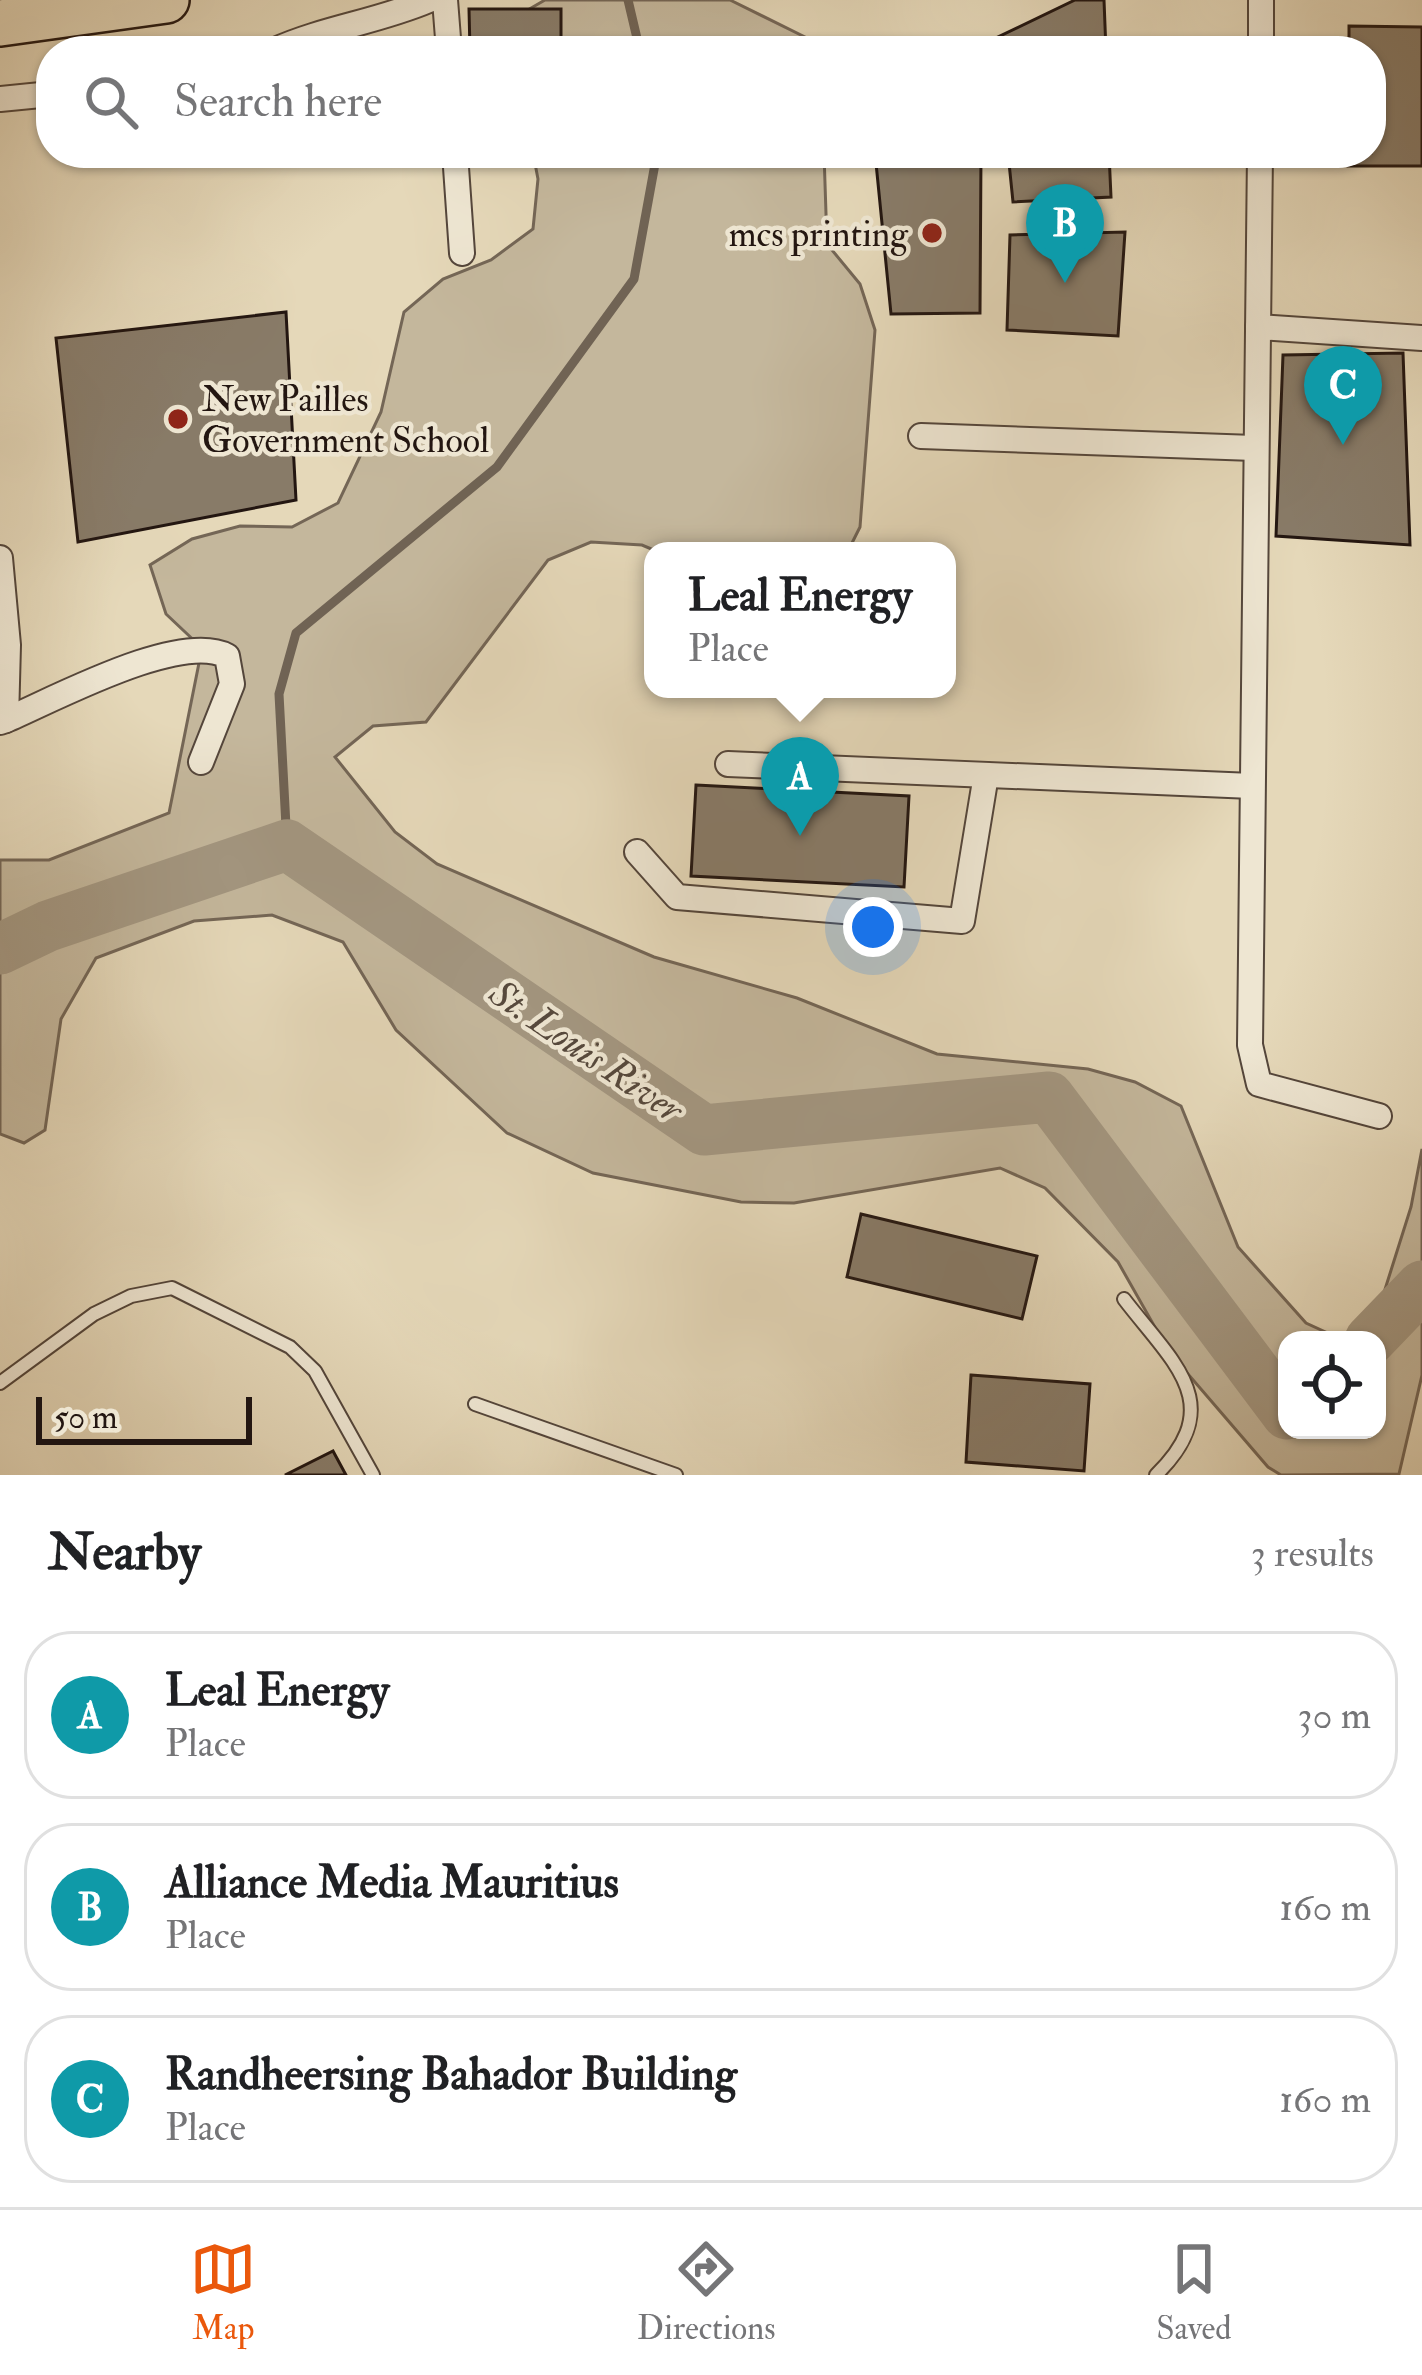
<!DOCTYPE html>
<style>
body{margin:0;font-family:"IM FELL Double Pica",serif;background:#f6f6f6;color:#202124}
.controls{position:absolute;right:36px;bottom:36px;display:grid;overflow:hidden;border-radius:24px;box-shadow:0 3px 9px #0004}
.controls button{width:108px;height:108px;display:grid;place-items:center;padding:0;border:0;border-bottom:3px solid #e0e0e0;background:#fff;color:#202124;font:60px sans-serif}
.scale{position:absolute;left:36px;bottom:30px;width:216px;box-sizing:border-box;padding-left:12px;border:6px solid #231611;border-top:0;font-size:33px;line-height:42px;white-space:nowrap;color:#231611;-webkit-text-stroke:9px #eee6d2;paint-order:stroke}
.you{position:absolute;left:873px;top:927px;width:42px;height:42px;margin:-30px;border:9px solid #fff;border-radius:50%;background:#1a73e8;box-shadow:0 0 0 18px #1a73e833}
.badge{display:grid;place-items:center;width:78px;height:78px;border-radius:50%;background:#ea580c;color:#fff;font-size:39px;font-weight:700}
.pin{position:absolute;translate:-50% -99px;filter:drop-shadow(0 3px 6px #0008)}
.pin::after{content:'';position:absolute;top:63px;width:42px;height:36px;background:inherit;clip-path:polygon(0 0,100% 0,50% 100%)}
.popup{position:absolute;left:644px;top:542px;width:312px;height:156px;box-sizing:border-box;display:grid;place-content:center;border-radius:24px;background:#fff;filter:drop-shadow(0 3px 9px #0005);font-size:39px;white-space:nowrap;color:#757577}
.popup b{font-size:45px;color:#202124}
.popup::after{content:'';position:absolute;left:50%;top:100%;margin-left:-24px;border:24px solid transparent;border-top-color:#fff}
.list{margin:0;padding:0;list-style:none}
h2{display:flex;justify-content:space-between;align-items:center;height:156px;margin:0;padding:0 48px;font-size:51px}
h2 small{font-size:39px;font-weight:400;color:#757577}
.list li{display:grid;grid-template-columns:78px 1fr auto;gap:36px;align-items:center;box-sizing:border-box;height:168px;margin:0 24px 24px;padding:0 24px;border:3px solid #e0e0e0;border-radius:48px}
.list b{display:block;font-size:45px;white-space:nowrap}
.list p{margin:0;font-size:39px;white-space:nowrap;color:#757577}
.list em{font-size:39px;font-style:normal;color:#757577}
.icon{flex:none;width:66px;height:66px;fill:none;stroke:currentColor;stroke-width:2;stroke-linecap:round;stroke-linejoin:round}
.map{position:relative;flex:none;width:1422px;height:1475px;overflow:hidden}
.search{position:absolute;background:#fff;box-shadow:0 3px 9px #0004;left:36px;right:36px;top:36px;height:132px;display:flex;align-items:center;gap:30px;box-sizing:border-box;padding:0 42px;border-radius:48px;color:#757577;font-size:45px}
.sheet{height:732px;background:#fff}
nav{display:flex;justify-content:space-around;align-items:center;box-sizing:border-box;height:168px;border-top:3px solid #e0e0e0;background:#fff;font-size:33px;color:#757577}
nav a{display:grid;justify-items:center;gap:6px}
nav .on{color:#ea580c}
.map>svg:first-child{display:block}
.green{fill:#c4b79c;stroke:#746656;stroke-width:3}
.lines{fill:none;stroke-linecap:round;stroke-linejoin:round}
.stream{stroke:#706354;stroke-width:9}
.river{stroke:#a39680;stroke-width:51}
.building{fill:#887b68;stroke:#231611;stroke-width:3}
.lane-casing{stroke:#54463b;stroke-width:16}
.street-casing{stroke:#54463b;stroke-width:28}
.highway-casing{stroke:#231611;stroke-width:50}
.lane{stroke:#eee6d2;stroke-width:12}
.street{stroke:#eee6d2;stroke-width:24}
.highway{stroke:#e5d8b9;stroke-width:45}
.poi-dot{fill:#8f2418;stroke:#eee6d2;stroke-width:4.5}
.labels{text-anchor:middle;stroke-width:9;stroke-linejoin:round;paint-order:stroke}
.poi-label{font-size:36px;fill:#231611;stroke:#eee6d2;text-anchor:end}
.water-label{font-size:39px;font-style:italic;fill:#56493d;stroke:#eee6d2}
</style>
<div class="map">
<svg width="1422" height="1475" viewBox="0 0 1422 1475">
<rect width="100%" height="100%" fill="#e5d8b9"/>
<filter id="stains"><feTurbulence type="fractalNoise" baseFrequency=".00167" numOctaves="4"/><feColorMatrix values="0 0 0 0 .2 0 0 0 0 .09 0 0 0 0 .02 0 0 0 .5 -.17"/></filter>
<radialGradient id="worn" r=".72"><stop offset=".6" stop-color="#630" stop-opacity="0"/><stop offset="1" stop-color="#630" stop-opacity=".3"/></radialGradient>
<g class="green">
<path d="M545,0H730L809,39L813,51H519V15Z"/>
<path d="M533,153H824L827,244L860,284L875,330L860,527L848,551H656L642,545L591,542L548,560L426,722L373,726L335,757L395,832L437,864L654,957L797,998L937,1054L1088,1069L1135,1082L1181,1106L1238,1247L1306,1323L1343,1340H1287V1430H1377V1340H1352L1381,1302L1411,1207L1422,1149V1375L1399,1474L1281,1475L1268,1467L1169,1352L1118,1262L1045,1188L1000,1168L794,1203L741,1202L593,1173L507,1133L396,1030L343,942L272,915L194,921L96,958L61,1019L45,1130L24,1143L0,1134V860H49L169,813L202,648L166,614L150,565L192,539L240,526L292,527L338,503L381,412L404,312L443,279L491,260L533,229L538,179Z"/>
</g>
<g class="lines">
<g class="stream">
<path d="M628,0L640,51"/>
<path d="M287,845L279,694L296,633L497,467L634,279L657,153"/>
</g>
<g class="river">
<path d="M0,949L48,926L287,845L704,1130L1049,1097L1287,1414"/>
<path d="M1370,1340L1422,1286"/>
</g>
</g>
<g class="building">
<path d="M1075,0H1104L1106,51H997L996,38Z"/>
<path d="M469,9H561V51H470Z"/>
<path d="M1349,26L1422,27V166H1348V153H1371V51H1349Z"/>
<path d="M875,153H981L980,313L891,314Z"/>
<path d="M1008,153H1109L1111,197L1013,202Z"/>
<path d="M1125,232L1118,336L1007,330L1010,235Z"/>
<path d="M286,312L296,500L78,542L56,338Z"/>
<path d="M1403,353L1410,545L1276,536L1283,355Z"/>
<path d="M696,785L909,796L904,887L691,876Z"/>
<path d="M861,1214L1037,1256L1022,1319L847,1277Z"/>
<path d="M971,1375L1090,1384L1084,1471L966,1462Z"/>
<path d="M333,1451L346,1475H285Z"/>
</g>
<g class="lines">
<g class="lane-casing">
<g id="lane">
<path d="M1124,1299C1172,1362 1229,1404 1156,1475"/>
<path d="M0,1383L94,1314L131,1296L172,1288L290,1347L315,1371L373,1475"/>
<path d="M475,1404L676,1475"/>
</g>
</g>
<g class="street-casing">
<g id="street">
<path d="M445,0L449,51"/>
<path d="M273,51C323,28 378,22 429,0"/>
<path d="M1261,51V0"/>
<path d="M0,99L51,94"/>
<path d="M455,153L462,253"/>
<path d="M1260,153L1250,1045L1259,1084L1379,1116"/>
<path d="M1258,327L1422,338"/>
<path d="M921,436L1254,448"/>
<path d="M0,558L8,645L6,720L0,722"/>
<path d="M6,720C55,699 180,631 227,656L232,684L201,762"/>
<path d="M728,764L1252,786"/>
<path d="M637,852L677,897L962,921L986,775"/>
</g>
</g>
<g class="highway-casing">
<path id="highway" d="M0,23L166,0"/>
</g>
<use href="#lane" class="lane"/>
<use href="#street" class="street"/>
<use href="#highway" class="highway"/>
</g>
<g class="poi-dot">
<circle cx="932" cy="233" r="12"/>
<circle cx="178" cy="419" r="12"/>
</g>
<g class="labels">
<g class="poi-label">
<text x="908" y="246">mcs printing</text>
<text x="202" y="411" text-anchor="start">New Pailles<tspan x="202" dy="41">Government School</tspan></text>
</g>
<g class="water-label">
<text transform="translate(587 1050) rotate(34)" y="14">St. Louis River</text>
</g>
</g>
<rect width="100%" height="100%" filter="url(#stains)"/>
<rect width="100%" height="100%" fill="url(#worn)"/>
</svg>
<div class="controls">
<button><svg class="icon" aria-label="locate" viewBox="0 0 24 24"><circle cx="12" cy="12" r="6"/><path d="M12 2v4M12 18v4M2 12h4M18 12h4"/></svg></button>
</div>
<div class="scale">50 m</div>
<div class="you"></div>
<div class="pin badge" style="left:800px;top:836px;background:#0f9aa8">A</div>
<div class="popup"><b>Leal Energy</b>Place</div>
<div class="pin badge" style="left:1065px;top:283px;background:#0f9aa8">B</div>
<div class="pin badge" style="left:1343px;top:445px;background:#0f9aa8">C</div>
<div class="search"><svg class="icon" aria-label="search" viewBox="0 0 24 24"><circle cx="10" cy="10" r="6"/><path d="M15 15l6 6"/></svg>Search here</div>
</div>
<section class="sheet">
<h2>Nearby<small>3 results</small></h2>
<ul class="list">
<li><span class="badge" style="background:#0f9aa8">A</span><div><b>Leal Energy</b><p>Place</p></div><em>30 m</em></li>
<li><span class="badge" style="background:#0f9aa8">B</span><div><b>Alliance Media Mauritius</b><p>Place</p></div><em>160 m</em></li>
<li><span class="badge" style="background:#0f9aa8">C</span><div><b>Randheersing Bahador Building</b><p>Place</p></div><em>160 m</em></li>
</ul>
</section>
<nav>
<a class="on"><svg class="icon" aria-label="map" viewBox="0 0 24 24"><path d="M3 6l6-2 6 2 6-2v14l-6 2-6-2-6 2zM9 4v14M15 6v14"/></svg>Map</a>
<a><svg class="icon" aria-label="directions" viewBox="0 0 24 24"><path d="M12 3l9 9-9 9-9-9zM9 14v-3h6M13 9l2 2-2 2"/></svg>Directions</a>
<a><svg class="icon" aria-label="saved" viewBox="0 0 24 24"><path d="M7 4h10v16l-5-4-5 4z"/></svg>Saved</a>
</nav>
